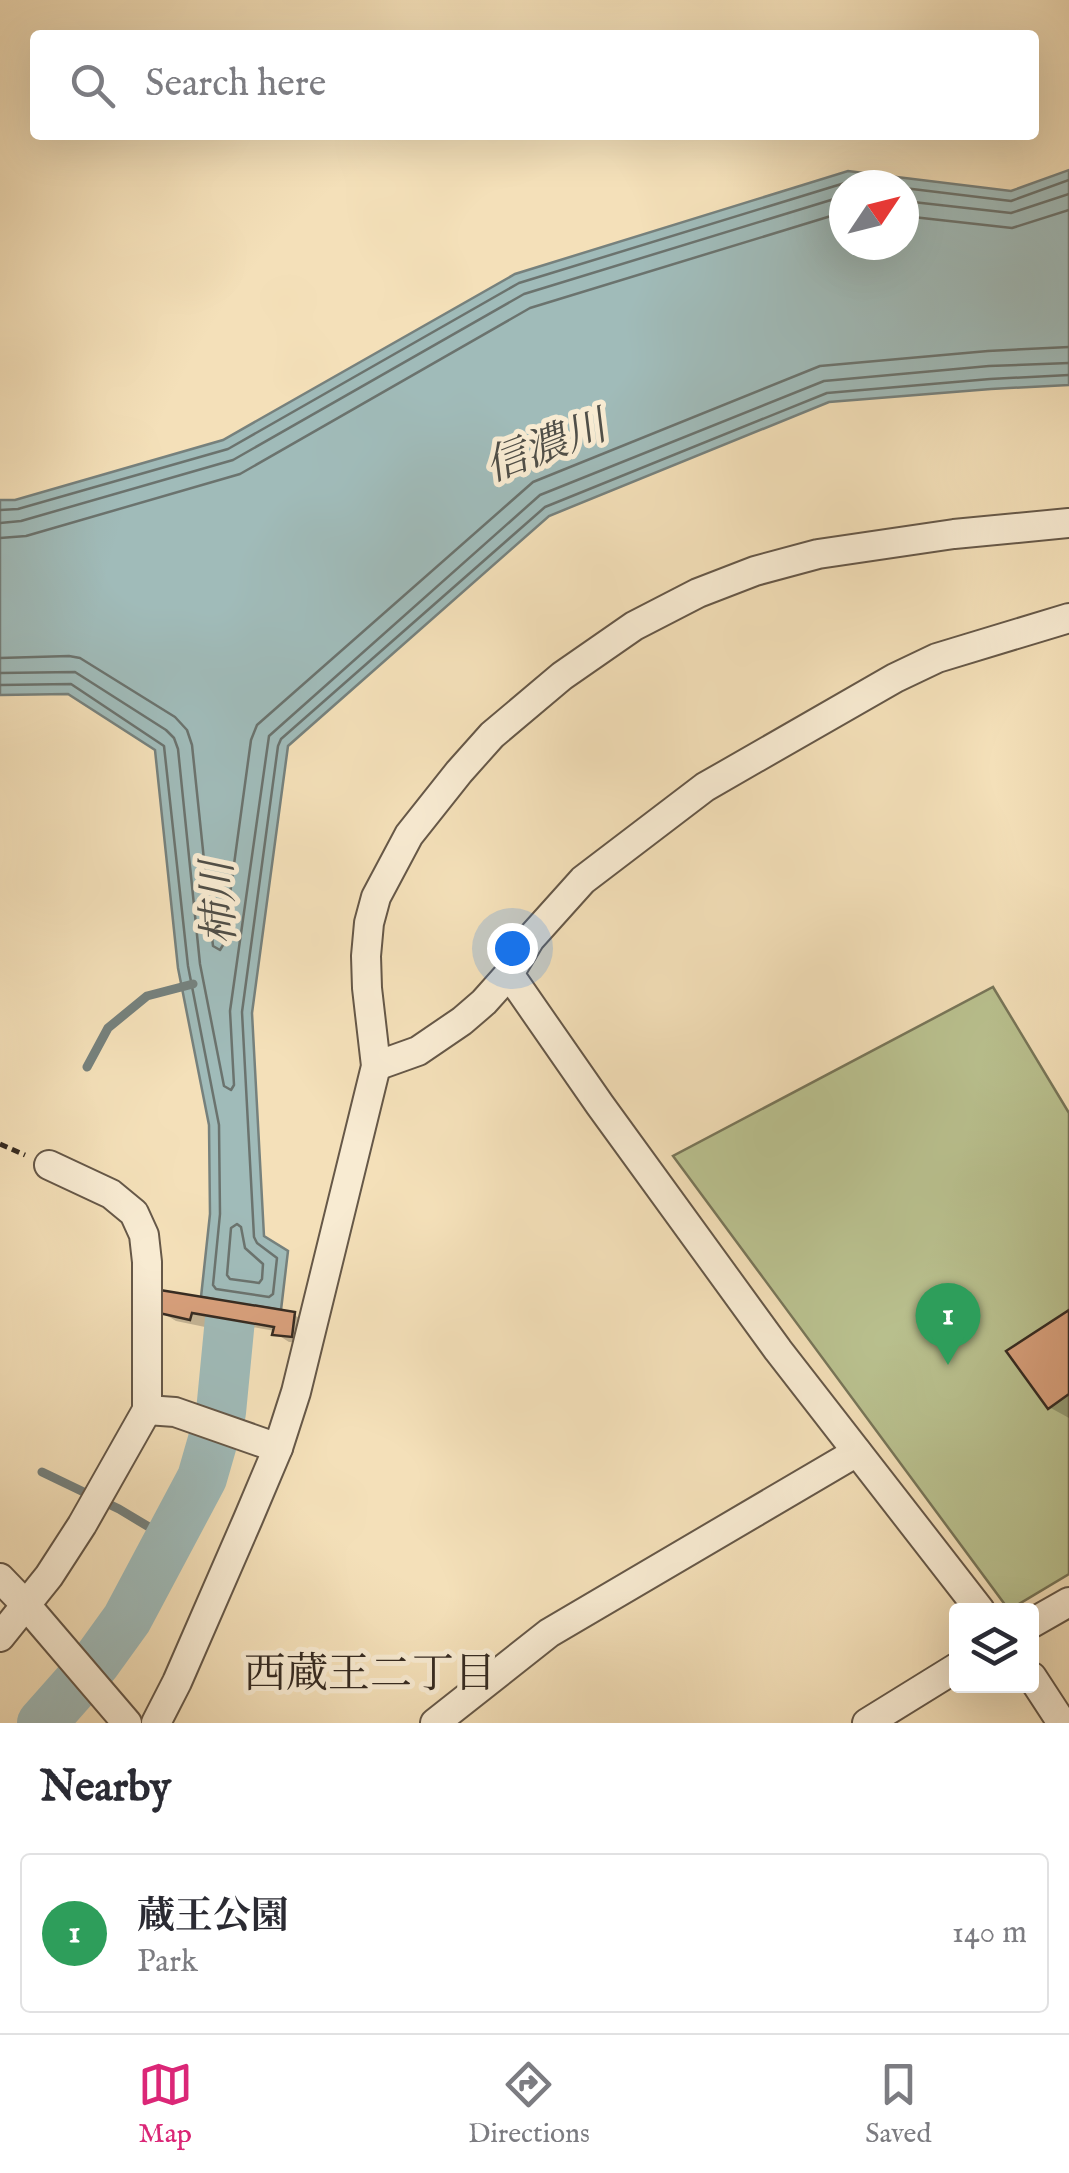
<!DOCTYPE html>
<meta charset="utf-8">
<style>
body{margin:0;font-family:"IM FELL English","Noto Serif JP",serif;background:#f2f2f3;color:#2b2b33}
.controls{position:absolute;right:30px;bottom:30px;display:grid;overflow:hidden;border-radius:10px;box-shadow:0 10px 40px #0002}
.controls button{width:90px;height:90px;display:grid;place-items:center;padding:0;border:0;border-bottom:2px solid #e1e1e2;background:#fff;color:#2b2b33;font:50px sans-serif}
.compass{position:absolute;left:829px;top:170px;width:90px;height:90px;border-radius:50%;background:#fff;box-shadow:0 10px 40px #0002;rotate:55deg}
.you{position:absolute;left:512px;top:948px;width:35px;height:35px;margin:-25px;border:8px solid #fff;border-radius:50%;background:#1a73e8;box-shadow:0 0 0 15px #1a73e833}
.badge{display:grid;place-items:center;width:65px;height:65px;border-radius:50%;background:#db2777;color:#fff;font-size:32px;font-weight:700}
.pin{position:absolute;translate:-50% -82px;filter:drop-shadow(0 2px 5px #0008)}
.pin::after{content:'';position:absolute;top:52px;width:35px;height:30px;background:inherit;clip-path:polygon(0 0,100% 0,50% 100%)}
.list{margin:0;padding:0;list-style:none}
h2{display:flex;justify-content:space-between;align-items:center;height:130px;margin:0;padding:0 40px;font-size:42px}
h2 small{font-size:32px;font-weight:400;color:#7c7c81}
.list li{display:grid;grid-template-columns:65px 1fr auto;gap:30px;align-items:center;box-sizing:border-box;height:160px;margin:0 20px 20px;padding:0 20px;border:2px solid #e1e1e2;border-radius:10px}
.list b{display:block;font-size:38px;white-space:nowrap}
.list p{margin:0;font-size:32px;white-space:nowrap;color:#7c7c81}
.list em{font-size:32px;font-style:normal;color:#7c7c81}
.icon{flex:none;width:55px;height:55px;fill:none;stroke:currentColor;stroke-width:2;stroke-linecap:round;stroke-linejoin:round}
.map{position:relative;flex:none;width:1069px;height:1723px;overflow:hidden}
.search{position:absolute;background:#fff;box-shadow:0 10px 40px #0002;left:30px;right:30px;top:30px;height:110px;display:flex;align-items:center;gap:25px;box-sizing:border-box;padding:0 35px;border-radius:10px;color:#7c7c81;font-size:38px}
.sheet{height:310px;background:#fff}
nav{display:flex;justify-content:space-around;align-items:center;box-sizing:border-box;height:140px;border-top:2px solid #e1e1e2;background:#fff;font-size:28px;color:#7c7c81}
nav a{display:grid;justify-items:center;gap:5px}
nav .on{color:#db2777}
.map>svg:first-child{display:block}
.green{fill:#bac290;stroke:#787659;stroke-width:2.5}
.water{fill:#a0bbb9;stroke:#76817d;stroke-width:2.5;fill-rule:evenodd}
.shadow{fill:#0003}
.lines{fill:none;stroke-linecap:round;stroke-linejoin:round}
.shore{stroke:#6b736e;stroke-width:2.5}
.stream{stroke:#76817d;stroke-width:9}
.river{stroke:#a0bbb9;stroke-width:50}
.building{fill:#d8a07c;stroke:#362b22;stroke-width:2.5}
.minor-casing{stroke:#665848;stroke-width:32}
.path{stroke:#362b22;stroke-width:5;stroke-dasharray:8 5;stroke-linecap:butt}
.minor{stroke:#f8ebd2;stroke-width:28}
.labels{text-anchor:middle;stroke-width:10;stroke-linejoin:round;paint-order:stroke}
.water-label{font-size:42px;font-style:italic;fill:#504f48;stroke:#f8ebd2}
.neighbourhood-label{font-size:42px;fill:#362b22;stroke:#f8ebd2}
</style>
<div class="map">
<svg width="1069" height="1723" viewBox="0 0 1069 1723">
<rect width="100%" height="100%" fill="#f4e0b9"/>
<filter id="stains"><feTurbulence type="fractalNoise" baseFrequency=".002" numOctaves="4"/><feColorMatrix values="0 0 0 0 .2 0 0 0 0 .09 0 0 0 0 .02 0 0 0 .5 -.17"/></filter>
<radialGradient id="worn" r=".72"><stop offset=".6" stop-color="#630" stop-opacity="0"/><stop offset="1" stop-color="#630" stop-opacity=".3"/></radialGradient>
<path class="green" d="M993,987L1069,1113V1574L1009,1610L673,1156Z"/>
<path class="water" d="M1069,170V385L991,389L829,402L549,516L288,746L252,1013L264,1236L288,1251L281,1310L201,1297L210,1214L209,1125L178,968L155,750L68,694L0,695V500H15L223,440L515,274L848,171L1011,191ZM844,185H904V245H844Z"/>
<g class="shadow">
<path d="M161,1312L294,1315L308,1323L306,1343L289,1342L275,1333V1331L207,1319L205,1327L176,1321Z"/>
<path d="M1069,1313V1418L1049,1407Z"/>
</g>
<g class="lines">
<g class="shore">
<path d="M904,188L1011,201L1069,180"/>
<path d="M904,201L1011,213L1069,194"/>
<path d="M904,216L1012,228L1069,210"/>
<path d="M0,510L18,509L228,449L519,283L848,182L878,185"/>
<path d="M0,523L21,521L233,460L524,294L844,196"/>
<path d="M0,538L26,536L240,474L530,308L844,212"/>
<path d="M0,658L69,656L80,658L175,717L187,730L192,745L213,946L220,950L223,945L251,740L257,725L533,482L820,366L988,351L1069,347"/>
<path d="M0,673L75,672L166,730L174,738L178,749L200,964L224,1086L231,1090L234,1085L230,1011L269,736L540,495L824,381L989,366L1069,363"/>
<path d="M0,685L71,684L164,746L188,966L219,1125L220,1214L213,1285L216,1289L269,1297L273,1294L277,1258L257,1243L254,1237L242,1012L278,746L281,739L545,507L827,393L990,379L1069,375"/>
<path d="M237,1224L241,1227L245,1248L263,1264L262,1279L259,1283L230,1279L227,1275L231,1228Z"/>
</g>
<g class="stream">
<path d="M87,1067L108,1028L147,996L193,984"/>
<path d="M42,1472L119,1509L169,1539"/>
</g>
<path class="river" d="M42,1723L96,1662L127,1619L202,1478L221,1412L230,1319"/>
</g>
<g class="building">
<path d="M160,1290L295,1312L292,1337L272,1335L274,1327L192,1313L190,1320L159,1313Z"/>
<path d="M1069,1310V1394L1048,1409L1006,1351Z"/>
</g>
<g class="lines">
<g class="minor-casing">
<g id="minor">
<path d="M509,974L600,1105L778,1350L980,1610"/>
<path d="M376,1066L418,1051L462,1021L484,1002L509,974L530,939L583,880L705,787L895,678L937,658L1069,618"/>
<path d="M147,1410L175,1412L278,1448"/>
<path d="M0,1578L26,1605L127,1723"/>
<path d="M1032,1623L1069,1602"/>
<path d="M0,1637L49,1576L82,1525L147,1410V1262L144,1235L134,1213L111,1194L49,1165"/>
<path d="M1032,1677L1062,1723"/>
<path d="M156,1723L177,1682L248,1519L278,1448L296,1392L376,1066L367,988L366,956L369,923L376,897L409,835L459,772L492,735L562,676L634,626L698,593L755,571L818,554L954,534L1069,523"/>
<path d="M435,1723L549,1633L857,1452"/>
<path d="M867,1723L956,1668"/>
</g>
</g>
<path class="path" d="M0,1144L25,1155"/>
<use href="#minor" class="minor"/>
</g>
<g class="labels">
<g class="water-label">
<text transform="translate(545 445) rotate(-21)" y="15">信濃川</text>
<text transform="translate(217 903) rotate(-92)" y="15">柿川</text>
</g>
<g class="neighbourhood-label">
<text x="370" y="1687">西蔵王二丁目</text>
</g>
</g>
<rect width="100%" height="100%" filter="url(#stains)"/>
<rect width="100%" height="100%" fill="url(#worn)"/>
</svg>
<div class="controls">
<button><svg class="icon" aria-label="layers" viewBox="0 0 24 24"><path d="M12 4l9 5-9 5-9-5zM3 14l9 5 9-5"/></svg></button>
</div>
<svg class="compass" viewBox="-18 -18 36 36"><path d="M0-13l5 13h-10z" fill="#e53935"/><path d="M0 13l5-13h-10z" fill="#7c7c81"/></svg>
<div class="you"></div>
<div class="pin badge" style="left:948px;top:1365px;background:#2e9e5b">1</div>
<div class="search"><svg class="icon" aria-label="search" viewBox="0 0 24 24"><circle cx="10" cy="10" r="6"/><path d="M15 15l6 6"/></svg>Search here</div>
</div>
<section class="sheet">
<h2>Nearby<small></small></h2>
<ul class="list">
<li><span class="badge" style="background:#2e9e5b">1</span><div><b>蔵王公園</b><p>Park</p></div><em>140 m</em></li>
</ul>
</section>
<nav>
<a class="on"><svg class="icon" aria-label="map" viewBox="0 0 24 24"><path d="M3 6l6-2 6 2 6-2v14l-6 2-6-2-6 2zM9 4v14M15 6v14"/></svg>Map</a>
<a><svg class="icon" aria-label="directions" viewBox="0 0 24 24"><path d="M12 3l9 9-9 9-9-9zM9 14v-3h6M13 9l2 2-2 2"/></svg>Directions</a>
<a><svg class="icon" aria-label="saved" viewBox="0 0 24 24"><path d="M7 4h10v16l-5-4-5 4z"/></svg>Saved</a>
</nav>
